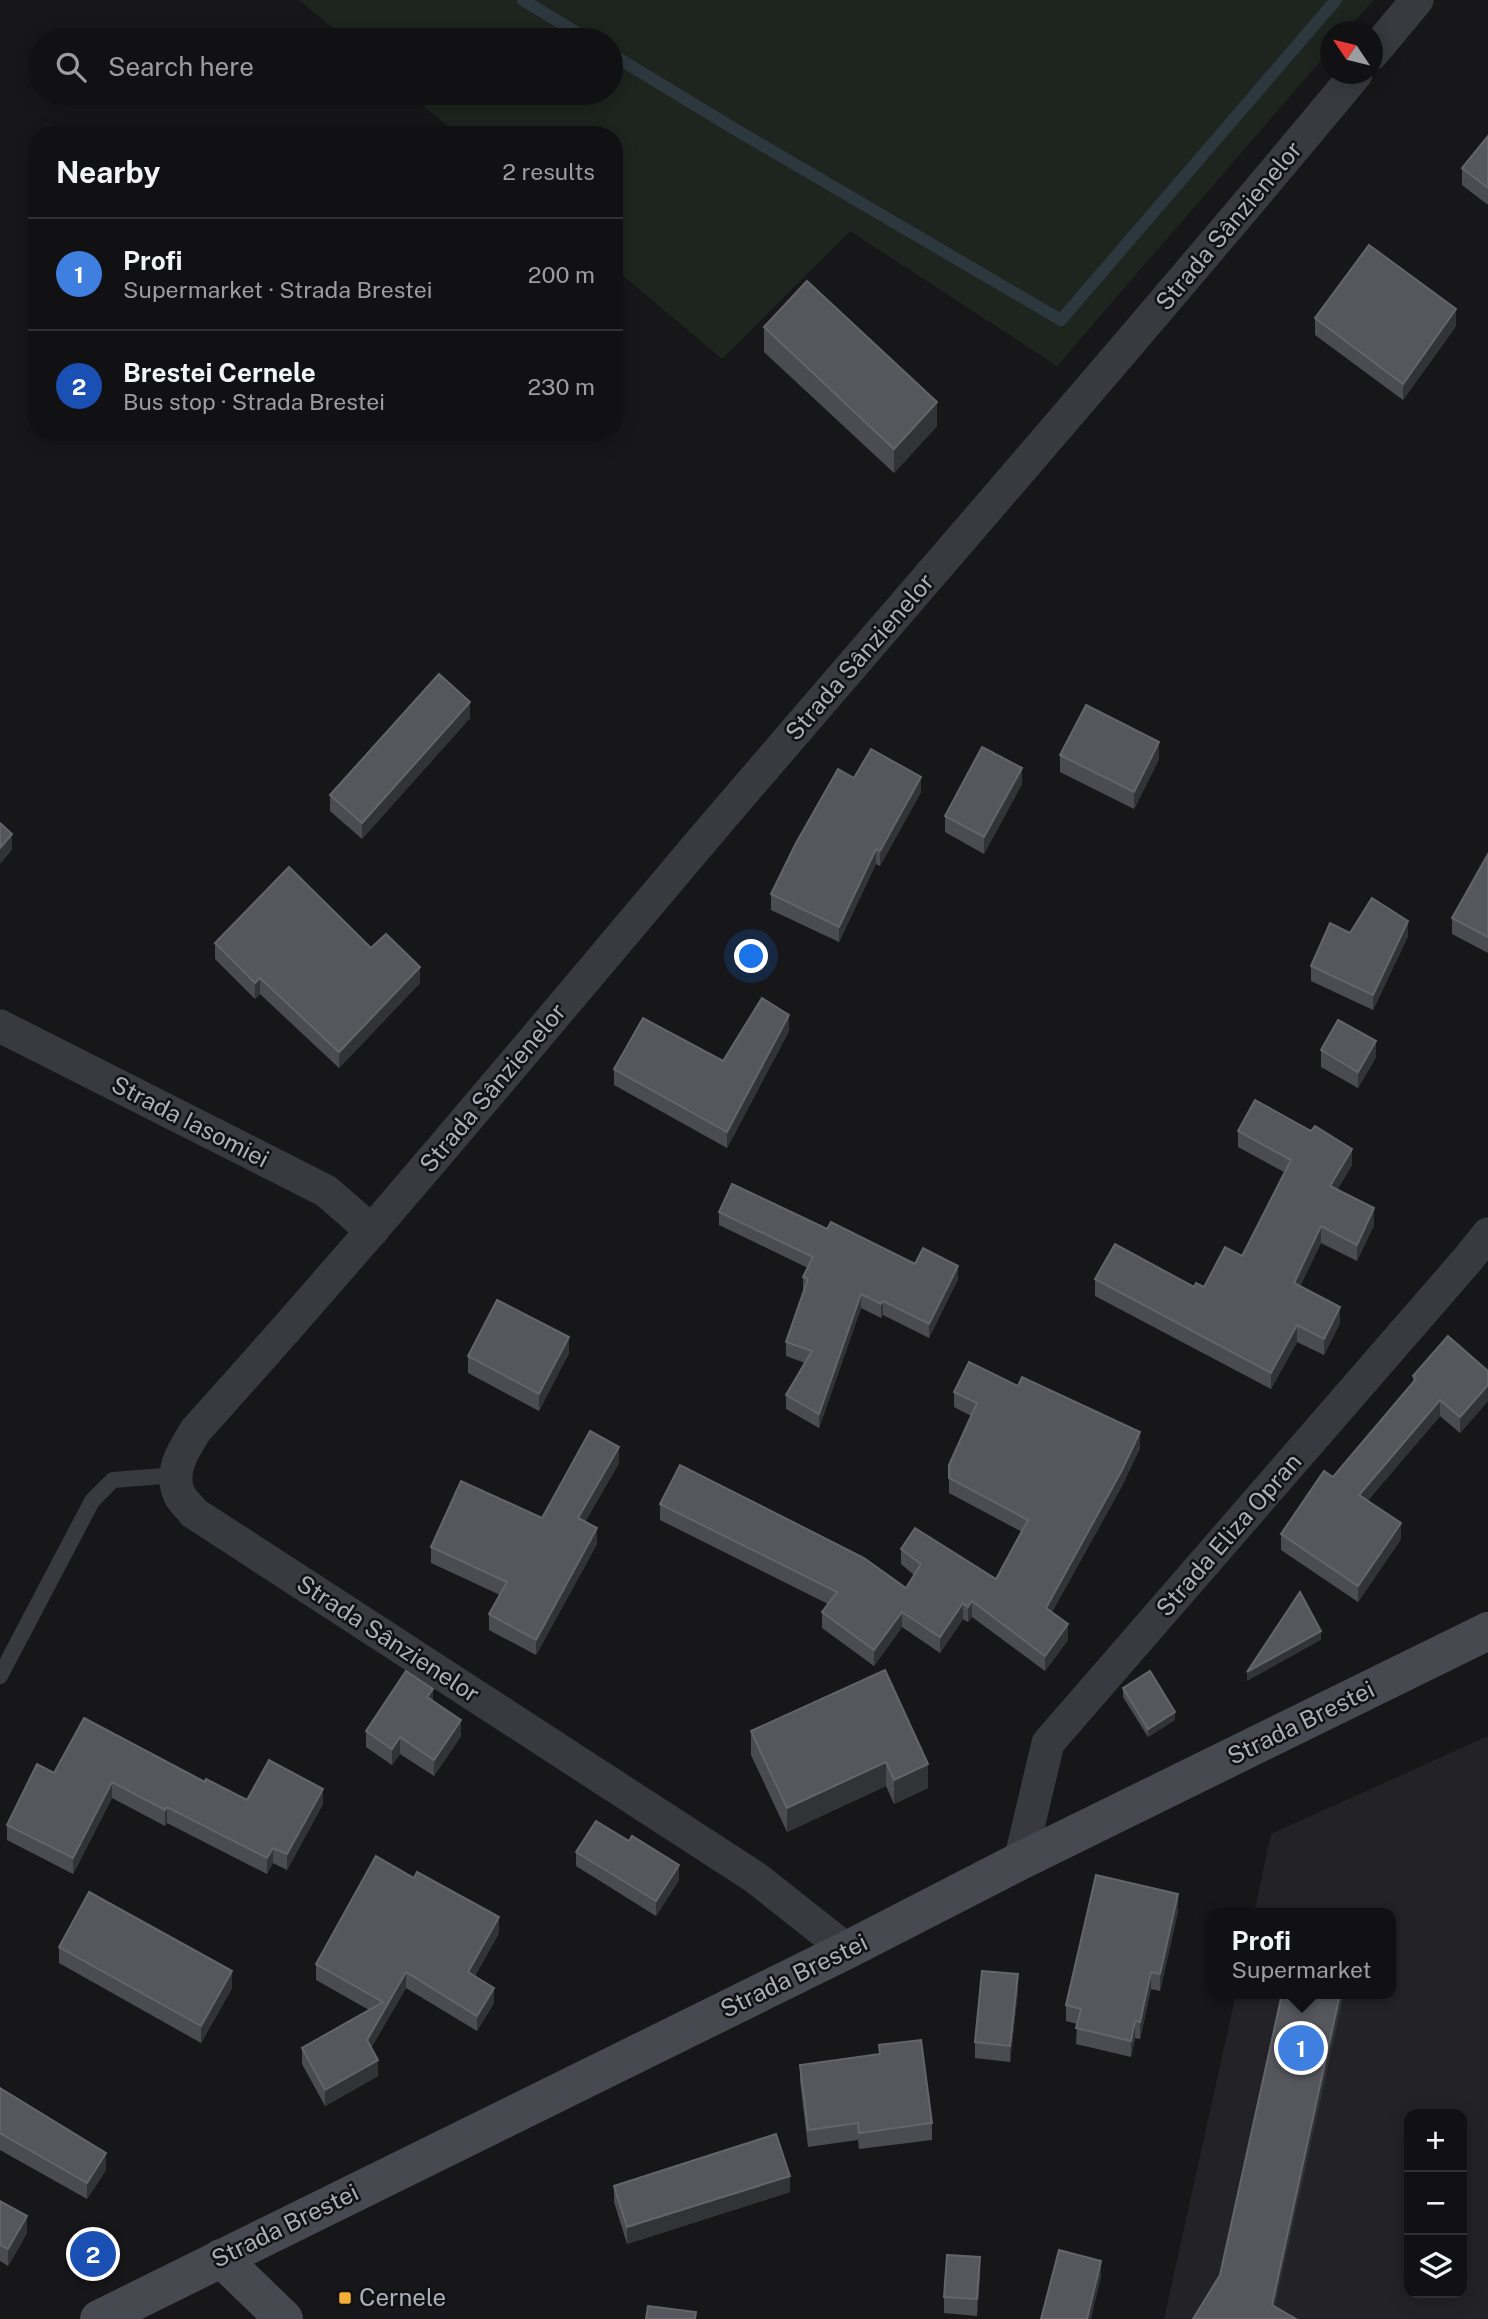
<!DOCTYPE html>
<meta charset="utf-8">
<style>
body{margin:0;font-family:"Public Sans",sans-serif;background:#1a1a1d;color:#f1f3f6}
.controls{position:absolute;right:21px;bottom:21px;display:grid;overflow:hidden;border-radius:14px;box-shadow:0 4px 18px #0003}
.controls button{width:63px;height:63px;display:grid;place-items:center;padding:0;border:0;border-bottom:2px solid #303134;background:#111114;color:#f1f3f6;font:35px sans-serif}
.compass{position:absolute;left:1320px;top:21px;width:63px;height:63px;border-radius:50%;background:#111114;box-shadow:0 4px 18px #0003;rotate:305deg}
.you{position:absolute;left:752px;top:957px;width:24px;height:24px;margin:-18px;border:5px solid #fff;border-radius:50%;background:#1a73e8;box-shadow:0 0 0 10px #1a73e833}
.badge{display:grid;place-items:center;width:46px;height:46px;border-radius:50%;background:#f3af36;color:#fff;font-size:23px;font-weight:700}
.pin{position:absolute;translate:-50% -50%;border:4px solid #fff;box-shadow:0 2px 7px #0006}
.popup{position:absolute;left:1207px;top:1908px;width:189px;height:91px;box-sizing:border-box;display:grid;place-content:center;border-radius:14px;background:#111114;filter:drop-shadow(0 2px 5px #0005);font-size:23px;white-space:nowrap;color:#9c9da0}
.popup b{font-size:26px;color:#f1f3f6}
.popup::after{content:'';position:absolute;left:50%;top:100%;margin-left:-14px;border:14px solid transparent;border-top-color:#111114}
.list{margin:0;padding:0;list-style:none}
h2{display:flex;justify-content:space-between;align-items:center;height:91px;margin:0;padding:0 28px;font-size:30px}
h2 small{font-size:23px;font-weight:400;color:#9c9da0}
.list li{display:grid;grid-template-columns:46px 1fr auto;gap:21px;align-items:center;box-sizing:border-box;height:112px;padding:0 28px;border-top:2px solid #303134}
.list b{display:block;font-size:26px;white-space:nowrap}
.list p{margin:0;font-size:23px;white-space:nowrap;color:#9c9da0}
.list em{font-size:23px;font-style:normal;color:#9c9da0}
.icon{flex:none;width:38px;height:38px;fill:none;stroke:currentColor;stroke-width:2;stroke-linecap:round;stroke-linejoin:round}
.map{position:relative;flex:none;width:1488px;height:2319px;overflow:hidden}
.search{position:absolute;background:#111114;box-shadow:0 4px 18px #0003;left:28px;top:28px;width:595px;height:77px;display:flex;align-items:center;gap:18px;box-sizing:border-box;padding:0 24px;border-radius:38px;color:#9c9da0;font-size:26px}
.panel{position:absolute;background:#111114;box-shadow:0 4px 18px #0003;left:28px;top:126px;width:595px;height:315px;border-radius:28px}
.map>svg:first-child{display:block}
.built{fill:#232327;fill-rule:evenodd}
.green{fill:#1d251e}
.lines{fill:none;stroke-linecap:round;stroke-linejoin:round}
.stream{stroke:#2d373e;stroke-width:12}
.lane{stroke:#383a3f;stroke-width:16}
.street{stroke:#383a3f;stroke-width:33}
.secondary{stroke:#46494f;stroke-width:38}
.wall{fill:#4b4c52}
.shaded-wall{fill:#323337}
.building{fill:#55575d;stroke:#63656b;stroke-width:2}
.poi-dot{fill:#f3af36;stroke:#121215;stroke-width:2.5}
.labels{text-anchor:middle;stroke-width:5;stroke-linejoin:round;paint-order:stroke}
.street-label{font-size:24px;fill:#aaafb9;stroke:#121215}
.poi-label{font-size:24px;fill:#aaafb9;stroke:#121215;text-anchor:start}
</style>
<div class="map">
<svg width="1488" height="2319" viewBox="0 0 1488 2319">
<rect width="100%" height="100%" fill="#17171a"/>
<path class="built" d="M1488,1736V2319H1164L1236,1994H1390V1913H1254L1271,1834ZM1409,2114H1462V2293H1409Z"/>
<path class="green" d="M299,0H1374L1346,31L1330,32V50L1057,366L850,231L722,359L614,268V135H458L408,93H611V40H347Z"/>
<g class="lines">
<g class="stream">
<path d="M523,0L589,40"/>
<path d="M611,54L738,131L1061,320L1336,0"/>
</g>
<path class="lane" d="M0,1676L92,1501L113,1480L175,1475"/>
<g class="street">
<path d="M1372,54L1417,0"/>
<path d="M0,1026L326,1191L372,1231"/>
<path d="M1020,1861L1048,1743L1468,1259L1488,1234"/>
<path d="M847,1950L756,1878L194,1513C190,1508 184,1502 180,1496C168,1472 184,1449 196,1430C375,1232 544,1027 716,824C930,574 1146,327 1356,74"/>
</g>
<g class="secondary">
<path d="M221,2258L284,2319"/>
<path d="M99,2319L847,1950L1020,1861L1488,1631"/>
</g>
</g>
<g class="wall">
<path d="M1488,136V205L1462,185V168Z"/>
<path d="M1315,318L1456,326L1403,400L1315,335Z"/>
<path d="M764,327L937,426L894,473L764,352Z"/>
<path d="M470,718L362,839L330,811V795Z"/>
<path d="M1060,755L1159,759L1134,809L1060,772Z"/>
<path d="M854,778L921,792L880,866L876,864L839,942L771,910V894Z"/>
<path d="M1022,784L984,854L945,832V816Z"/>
<path d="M1488,854V953L1452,934V918Z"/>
<path d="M1408,936L1373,1010L1311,981V966Z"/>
<path d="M215,943L371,948L420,983L339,1068L260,994L255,999L215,959Z"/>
<path d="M789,1031L727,1148L614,1085V1069L723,1061Z"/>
<path d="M1321,1050L1376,1057L1358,1088L1321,1067Z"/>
<path d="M1238,1131L1352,1165L1337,1190L1374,1225L1357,1261L1321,1243L1300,1286L1340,1323L1324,1355L1297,1342L1271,1389L1095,1296V1279L1204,1287L1242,1256L1284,1172L1238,1147Z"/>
<path d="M719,1212L827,1229L958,1279L929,1338L883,1315L881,1318L861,1308L819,1428L786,1409V1395L805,1363L786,1356V1342L803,1291V1277L808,1268L719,1225Z"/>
<path d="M569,1353L539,1411L468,1373V1356Z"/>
<path d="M1488,1371V1401L1460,1433L1440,1416L1368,1500L1401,1539L1358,1602L1281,1550V1534L1333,1477L1413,1383V1376Z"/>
<path d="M954,1392L1140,1448L1122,1486L1052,1612L1068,1640L1045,1671L972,1617L968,1622L963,1619L940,1653L902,1627L874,1666L822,1628V1612L828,1604L660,1520V1504L906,1588L914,1575L901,1564V1549L996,1579L1022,1532L949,1493V1465L971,1416L954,1407Z"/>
<path d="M619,1463L585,1522L597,1544L536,1655L489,1630V1614L500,1595L431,1563V1547L542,1518Z"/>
<path d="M885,1670L928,1788L894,1804L886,1786L787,1832L751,1755V1731Z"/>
<path d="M1123,1688L1175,1720L1148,1737L1123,1697Z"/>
<path d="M433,1701L461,1736L434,1776L400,1754L392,1765L366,1747V1731Z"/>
<path d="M54,1773L205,1782L247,1800L323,1804L287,1870L273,1863L267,1874L167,1823L165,1826L112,1798L73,1874L7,1840V1825Z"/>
<path d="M576,1852L679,1880L656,1916L576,1866Z"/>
<path d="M414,1878L499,1933L475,1976L494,2003L477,2031L406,1988L371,2048L378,2076L325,2106L302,2064V2048L369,2010L316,1980V1964Z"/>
<path d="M1178,1911L1160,1991L1151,1989L1140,2039L1135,2038L1131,2057L1076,2044L1077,2024L1066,2021V2005Z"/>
<path d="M59,1947L232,1988L201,2043L59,1963Z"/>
<path d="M1018,1991L1010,2062L975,2058V2042Z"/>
<path d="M879,2045L932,2123V2140L859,2149L858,2140L808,2147L800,2081V2065L879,2054Z"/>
<path d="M0,2088L106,2170L87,2199L0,2150Z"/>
<path d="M614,2186L790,2192L627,2244L614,2202Z"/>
<path d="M0,2201L27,2233L8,2266L0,2261Z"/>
<path d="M980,2273L977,2316L944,2313V2297Z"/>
</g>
<g class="shaded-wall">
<path d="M1456,309V326L1403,400V384Z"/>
<path d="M937,402V426L894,473V449Z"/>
<path d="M470,702V718L362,839V823Z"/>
<path d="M1159,742V759L1134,809V792Z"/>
<path d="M1022,768V784L984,854V837Z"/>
<path d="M921,777V792L880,866V851Z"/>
<path d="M12,834V850L0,864V848Z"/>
<path d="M876,849V864L839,942V927Z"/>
<path d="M1408,921V936L1373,1010V995Z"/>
<path d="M420,967V983L339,1068V1052Z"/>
<path d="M260,978V994L255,999V983Z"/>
<path d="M789,1015V1031L727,1148V1132Z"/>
<path d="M1376,1041V1057L1358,1088V1072Z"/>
<path d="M1352,1149V1165L1330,1202V1186Z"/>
<path d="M1374,1208V1225L1357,1261V1245Z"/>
<path d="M1321,1226V1243L1294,1299V1283Z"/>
<path d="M958,1266V1279L929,1338V1324Z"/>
<path d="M861,1294V1308L819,1428V1414Z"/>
<path d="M883,1301V1315L881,1318V1304Z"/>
<path d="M1340,1307V1323L1324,1355V1339Z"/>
<path d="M1297,1325V1342L1271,1389V1373Z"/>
<path d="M569,1337V1353L539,1411V1394Z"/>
<path d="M1488,1385V1401L1460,1433V1417Z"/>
<path d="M1440,1400V1416L1359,1511V1495Z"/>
<path d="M1140,1432V1448L1122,1486L1046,1623V1608Z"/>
<path d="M619,1447V1463L578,1534V1518Z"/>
<path d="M1401,1523V1539L1358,1602V1586Z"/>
<path d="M597,1528V1544L536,1655V1640Z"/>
<path d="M972,1601V1617L968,1622V1607Z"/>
<path d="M963,1603V1619L940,1653V1637Z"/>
<path d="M902,1612V1627L874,1666V1650Z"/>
<path d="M1068,1624V1640L1045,1671V1656Z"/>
<path d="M1321,1631V1640L1247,1681V1672Z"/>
<path d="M433,1689V1705L427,1697Z"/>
<path d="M1175,1712V1720L1148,1737V1729Z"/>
<path d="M461,1720V1736L434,1776V1760Z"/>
<path d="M400,1737V1754L392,1765V1749Z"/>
<path d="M886,1762V1786L787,1832V1808Z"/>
<path d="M928,1764V1788L894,1804V1780Z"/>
<path d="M112,1782V1798L73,1874V1858Z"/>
<path d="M323,1789V1804L287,1870V1854Z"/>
<path d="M167,1807V1823L165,1826V1810Z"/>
<path d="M273,1848V1863L267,1874V1858Z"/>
<path d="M679,1865V1880L656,1916V1901Z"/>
<path d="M1178,1894V1911L1160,1991V1974Z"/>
<path d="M499,1917V1933L468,1988V1972Z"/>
<path d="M232,1971V1988L201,2043V2026Z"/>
<path d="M406,1972V1988L367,2055V2040Z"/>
<path d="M1151,1972V1989L1140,2039V2022Z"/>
<path d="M1018,1974V1991L1010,2062V2046Z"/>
<path d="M494,1988V2003L477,2031V2016Z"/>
<path d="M1340,1994H1344L1272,2319V2305Z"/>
<path d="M1135,2021V2038L1131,2057V2041Z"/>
<path d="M378,2060V2076L325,2106V2090Z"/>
<path d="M106,2153V2170L87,2199V2183Z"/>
<path d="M790,2176V2192L627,2244V2227Z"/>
<path d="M27,2216V2233L8,2266V2249Z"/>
<path d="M980,2257V2273L977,2316V2299Z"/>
<path d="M1101,2261V2277L1091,2319H1087Z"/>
</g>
<g class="building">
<path d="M1488,136V188L1462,168Z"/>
<path d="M1369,245L1456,309L1403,384L1315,318Z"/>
<path d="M807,281L937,402L894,449L764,327Z"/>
<path d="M439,674L470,702L362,823L330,795Z"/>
<path d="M1086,705L1159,742L1134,792L1060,755Z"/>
<path d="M982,747L1022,768L984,837L945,816Z"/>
<path d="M871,749L921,777L880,851L876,849L839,927L771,894L795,845L838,769L854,778Z"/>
<path d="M0,823L12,834L0,848Z"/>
<path d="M1488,854V937L1452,918Z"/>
<path d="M289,867L371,948L386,934L420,967L339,1052L260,978L255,983L215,943Z"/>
<path d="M1372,898L1408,921L1373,995L1311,966L1330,923L1350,933Z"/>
<path d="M762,998L789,1015L727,1132L614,1069L643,1018L723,1061Z"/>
<path d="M1338,1020L1376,1041L1358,1072L1321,1050Z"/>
<path d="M1255,1100L1311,1131L1315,1126L1352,1149L1330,1186L1374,1208L1357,1245L1321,1226L1294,1283L1340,1307L1324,1339L1297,1325L1271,1373L1095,1279L1115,1244L1194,1287L1196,1283L1204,1287L1225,1247L1242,1256L1291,1160L1238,1131Z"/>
<path d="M732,1184L827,1229L831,1222L915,1264L923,1248L958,1266L929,1324L883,1301L881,1304L861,1294L819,1414L786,1395L812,1351L786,1342L808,1279L803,1277L813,1257L719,1212Z"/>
<path d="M497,1300L569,1337L539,1394L468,1356Z"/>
<path d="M1448,1336L1488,1371V1385L1460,1417L1440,1400L1359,1495L1401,1523L1358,1586L1281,1534L1324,1471L1333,1477L1416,1379L1413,1376Z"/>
<path d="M969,1362L1018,1386L1022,1377L1140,1432L1122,1470L1046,1608L1068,1624L1045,1656L972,1601L968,1607L963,1603L940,1637L902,1612L874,1650L822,1612L837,1592L660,1504L680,1465L864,1558L906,1588L921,1564L901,1549L915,1528L996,1579L1028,1520L949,1478V1465L977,1403L954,1392Z"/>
<path d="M590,1431L619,1447L578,1518L597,1528L536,1640L489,1614L507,1582L431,1547L461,1481L542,1518Z"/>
<path d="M1300,1592L1321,1631L1247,1672Z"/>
<path d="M885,1670L928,1764L894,1780L886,1762L787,1808L751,1731Z"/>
<path d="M406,1671L433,1689L427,1697L461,1720L434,1760L400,1737L392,1749L366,1731Z"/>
<path d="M1150,1671L1175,1712L1148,1729L1123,1688Z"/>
<path d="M84,1718L205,1782L206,1779L247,1800L269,1760L323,1789L287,1854L273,1848L267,1858L167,1807L165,1810L112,1782L73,1858L7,1825L37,1764L54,1773Z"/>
<path d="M596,1821L629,1841L632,1836L679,1865L656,1901L576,1852Z"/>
<path d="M376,1856L414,1878L417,1872L499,1917L468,1972L494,1988L477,2016L406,1972L367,2040L378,2060L325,2090L302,2048L383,2002L316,1964Z"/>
<path d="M1096,1875L1178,1894L1160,1974L1151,1972L1140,2022L1135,2021L1131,2041L1076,2028L1081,2009L1066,2005Z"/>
<path d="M89,1892L232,1971L201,2026L59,1947Z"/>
<path d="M982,1971L1018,1974L1010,2046L975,2042Z"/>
<path d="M1282,1994H1340L1272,2305L1296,2319H1193L1220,2275Z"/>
<path d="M921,2040L932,2123L859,2133L858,2123L808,2130L800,2065L880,2054L879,2045Z"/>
<path d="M0,2088L106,2153L87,2183L0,2133Z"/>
<path d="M776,2134L790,2176L627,2227L614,2186Z"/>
<path d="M0,2201L27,2216L8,2249L0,2245Z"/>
<path d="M1059,2250L1101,2261L1087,2319H1041Z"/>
<path d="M947,2255L980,2257L977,2299L944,2297Z"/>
<path d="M648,2306L696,2312L695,2319H646Z"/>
</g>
<rect class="poi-dot" x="338" y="2291" width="14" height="14" rx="3.5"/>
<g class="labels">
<g class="street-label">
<text transform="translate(1229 226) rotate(-50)" y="8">Strada Sânzienelor</text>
<text transform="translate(860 657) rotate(-49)" y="8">Strada Sânzienelor</text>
<text transform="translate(493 1088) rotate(-50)" y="8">Strada Sânzienelor</text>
<text transform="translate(190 1122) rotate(27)" y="8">Strada Iasomiei</text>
<text transform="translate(1229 1535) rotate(-49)" y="8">Strada Eliza Opran</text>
<text transform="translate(388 1639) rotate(33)" y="8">Strada Sânzienelor</text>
<text transform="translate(1301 1723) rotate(-26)" y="8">Strada Brestei</text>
<text transform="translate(794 1976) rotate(-26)" y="8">Strada Brestei</text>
<text transform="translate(285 2226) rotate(-26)" y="8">Strada Brestei</text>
</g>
<g class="poi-label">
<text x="359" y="2306">Cernele</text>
</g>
</g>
</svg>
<div class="controls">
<button>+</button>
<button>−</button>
<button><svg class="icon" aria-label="layers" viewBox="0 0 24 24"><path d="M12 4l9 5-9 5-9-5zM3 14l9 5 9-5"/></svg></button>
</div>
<svg class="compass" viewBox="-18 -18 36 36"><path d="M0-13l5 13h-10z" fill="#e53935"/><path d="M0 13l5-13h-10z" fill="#9c9da0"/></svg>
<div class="you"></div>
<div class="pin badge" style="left:1301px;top:2048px;background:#3f7fe0">1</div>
<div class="popup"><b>Profi</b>Supermarket</div>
<div class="pin badge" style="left:93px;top:2254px;background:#1a4fb4">2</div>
<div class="search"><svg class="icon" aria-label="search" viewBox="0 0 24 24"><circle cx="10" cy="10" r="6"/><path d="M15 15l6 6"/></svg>Search here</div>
<section class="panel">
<h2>Nearby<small>2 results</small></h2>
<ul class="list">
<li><span class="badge" style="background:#3f7fe0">1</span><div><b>Profi</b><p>Supermarket · Strada Brestei</p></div><em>200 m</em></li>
<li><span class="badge" style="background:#1a4fb4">2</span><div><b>Brestei Cernele</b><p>Bus stop · Strada Brestei</p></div><em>230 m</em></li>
</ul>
</section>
</div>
